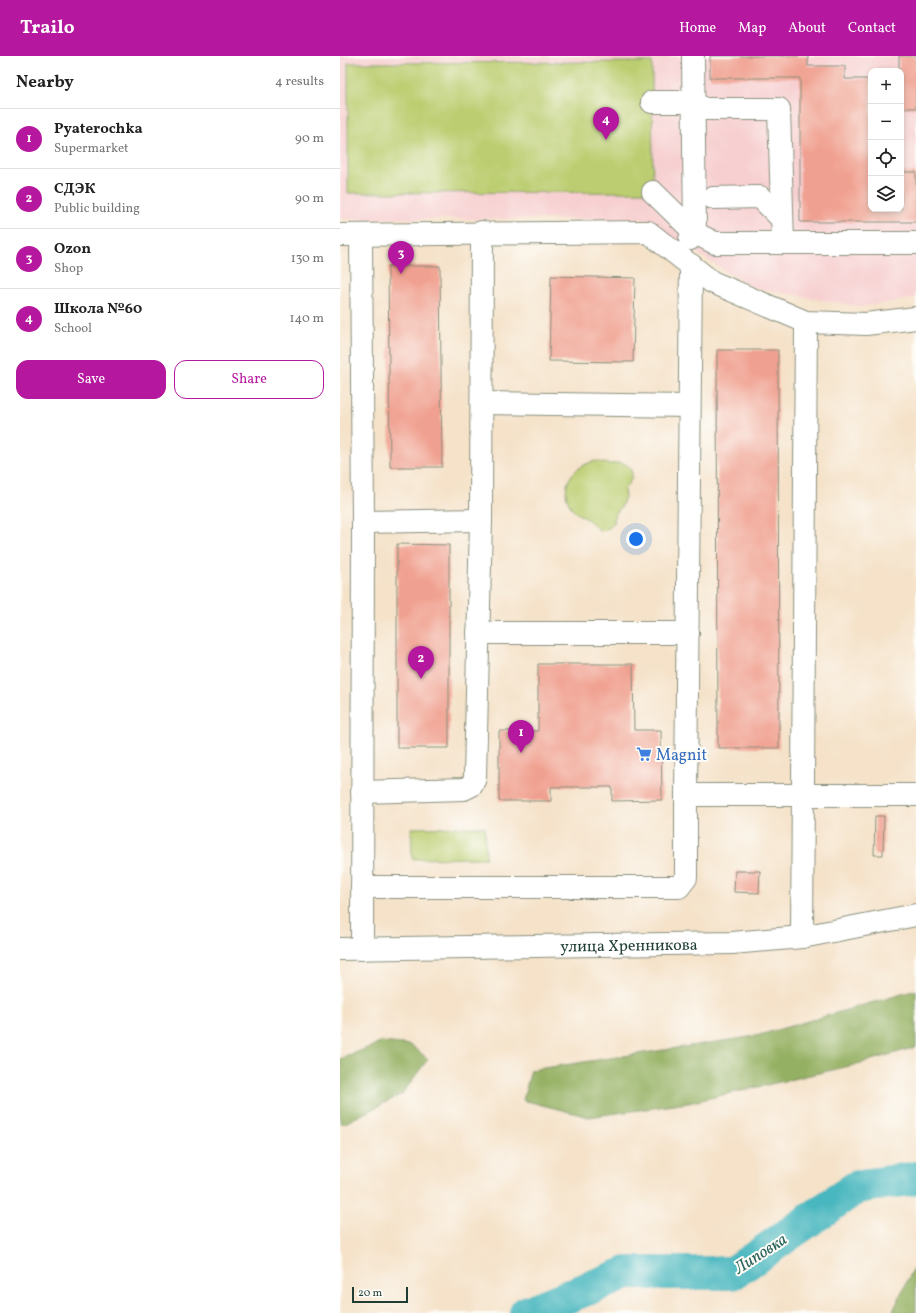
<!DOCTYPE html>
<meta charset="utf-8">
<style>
body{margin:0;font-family:Vollkorn,serif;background:#f6f6f6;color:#222}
.controls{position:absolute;right:12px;top:12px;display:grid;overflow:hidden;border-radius:8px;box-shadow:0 2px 6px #0003}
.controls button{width:36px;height:36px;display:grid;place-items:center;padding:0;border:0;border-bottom:1px solid #e0e0e0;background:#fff;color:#222;font:20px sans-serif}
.scale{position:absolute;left:12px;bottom:10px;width:56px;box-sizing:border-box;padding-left:4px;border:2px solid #1f3d34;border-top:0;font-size:11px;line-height:14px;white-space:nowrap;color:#1f3d34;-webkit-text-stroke:3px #fdfcf7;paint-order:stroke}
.you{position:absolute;left:296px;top:483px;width:14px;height:14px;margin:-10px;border:3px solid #fff;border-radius:50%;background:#1a73e8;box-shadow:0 0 0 6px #1a73e833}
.badge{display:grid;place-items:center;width:26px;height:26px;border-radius:50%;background:#b5179e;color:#fff;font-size:13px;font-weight:700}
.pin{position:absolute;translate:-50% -33px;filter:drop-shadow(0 1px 2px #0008)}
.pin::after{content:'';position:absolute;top:21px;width:14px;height:12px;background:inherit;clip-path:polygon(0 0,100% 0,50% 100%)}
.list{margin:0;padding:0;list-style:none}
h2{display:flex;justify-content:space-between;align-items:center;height:52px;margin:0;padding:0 16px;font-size:17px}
h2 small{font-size:13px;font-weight:400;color:#767676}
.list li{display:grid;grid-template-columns:26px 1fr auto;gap:12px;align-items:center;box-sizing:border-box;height:60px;padding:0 16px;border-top:1px solid #e0e0e0}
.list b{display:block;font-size:15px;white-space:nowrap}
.list p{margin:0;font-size:13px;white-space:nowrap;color:#767676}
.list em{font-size:13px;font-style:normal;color:#767676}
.actions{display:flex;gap:8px;padding:12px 16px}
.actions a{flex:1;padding:9px 0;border:1px solid #b5179e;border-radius:12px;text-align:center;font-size:14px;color:#b5179e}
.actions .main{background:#b5179e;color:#fff}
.icon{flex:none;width:22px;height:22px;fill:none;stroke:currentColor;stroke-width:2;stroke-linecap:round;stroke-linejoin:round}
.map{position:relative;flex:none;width:576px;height:1257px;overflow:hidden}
header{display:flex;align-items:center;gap:24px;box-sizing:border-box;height:56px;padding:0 20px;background:#b5179e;color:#fff}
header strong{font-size:19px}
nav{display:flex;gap:22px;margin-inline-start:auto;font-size:14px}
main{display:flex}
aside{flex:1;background:#fff}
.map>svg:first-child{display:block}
.built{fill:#f7cfd0;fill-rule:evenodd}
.green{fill:#bbcd70;stroke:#6d8552}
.forest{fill:#94b062;stroke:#5a764b}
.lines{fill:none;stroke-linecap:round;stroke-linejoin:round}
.river{stroke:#48b7bf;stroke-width:34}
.building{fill:#f0a090}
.minor-casing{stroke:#8a907e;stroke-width:24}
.minor{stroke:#fff;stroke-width:22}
.labels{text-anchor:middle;stroke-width:4;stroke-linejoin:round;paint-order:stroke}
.shop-label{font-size:16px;fill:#366cbe;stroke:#fdfcf7;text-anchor:start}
.street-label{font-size:16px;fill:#1f3d34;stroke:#fdfcf7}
.water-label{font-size:17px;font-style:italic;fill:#2b625e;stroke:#fdfcf7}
</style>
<header>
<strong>Trailo</strong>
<nav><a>Home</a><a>Map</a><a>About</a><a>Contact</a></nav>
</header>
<main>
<aside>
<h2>Nearby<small>4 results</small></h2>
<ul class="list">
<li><span class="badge">1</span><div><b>Pyaterochka</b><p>Supermarket</p></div><em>90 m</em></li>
<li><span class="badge">2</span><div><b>СДЭК</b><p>Public building</p></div><em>90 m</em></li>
<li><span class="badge">3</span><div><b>Ozon</b><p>Shop</p></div><em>130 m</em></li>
<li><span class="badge">4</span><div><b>Школа №60</b><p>School</p></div><em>140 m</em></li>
</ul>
<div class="actions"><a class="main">Save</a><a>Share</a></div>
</aside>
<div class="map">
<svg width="576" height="1257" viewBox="0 0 576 1257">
<rect width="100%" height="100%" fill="#fdfcf7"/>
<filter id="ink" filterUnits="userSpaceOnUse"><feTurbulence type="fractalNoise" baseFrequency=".025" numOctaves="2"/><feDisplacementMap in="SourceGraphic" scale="8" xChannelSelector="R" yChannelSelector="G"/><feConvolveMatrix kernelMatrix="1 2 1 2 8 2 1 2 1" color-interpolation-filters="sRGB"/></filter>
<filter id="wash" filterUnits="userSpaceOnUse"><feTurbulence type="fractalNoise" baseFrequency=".012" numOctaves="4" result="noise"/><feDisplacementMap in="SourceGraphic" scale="16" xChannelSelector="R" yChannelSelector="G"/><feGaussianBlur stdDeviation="0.9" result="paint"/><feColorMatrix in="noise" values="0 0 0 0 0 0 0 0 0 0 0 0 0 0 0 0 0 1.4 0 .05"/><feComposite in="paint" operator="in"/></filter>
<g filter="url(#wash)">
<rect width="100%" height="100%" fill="#f5e2c9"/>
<path class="built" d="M0,0H576V242L521,251L411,231L302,163H0ZM531,15H561V153H531Z"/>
<g class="green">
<path d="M312,6L313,136L8,137V7Z"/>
<path d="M256,405C260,406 264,407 268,408C272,409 277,406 281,407C296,409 294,425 284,433L285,441L281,451L275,458L274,467C260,483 257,470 247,463C242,460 236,458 232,453C217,431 233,409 256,405Z"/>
<path d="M145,771L146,802L72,803L71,772Z"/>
</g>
<g class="forest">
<path d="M576,934V991L514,1009L348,1047L249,1061L183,1044L191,1014L416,980Z"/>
<path d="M42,986L71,989L88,1003L62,1038L5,1067H0V1003Z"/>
<path d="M576,1207V1257H552Z"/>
</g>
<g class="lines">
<path class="river" d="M186,1257L287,1217H393L517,1131L576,1122"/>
</g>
<g id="blocks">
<g class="building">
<path d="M370,0H468V10H505V23H531V153H561V116H576V166H460V22H370Z"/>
<path d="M559,0H576V52H561V15H559Z"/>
<path d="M48,210H100L102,411H50Z"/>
<path d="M211,220L295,222L293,306L209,305Z"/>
<path d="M377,294H438L439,692H378Z"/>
<path d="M57,488L109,489V692H57Z"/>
<path d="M198,608H293L294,674H321L322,744L272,745V731H211V745H159V675H198Z"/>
<path d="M535,760H544L543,799H534Z"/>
<path d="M395,815H420L419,837L394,836Z"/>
</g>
</g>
</g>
<g filter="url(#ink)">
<use href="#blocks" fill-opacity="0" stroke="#8a907e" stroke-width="1"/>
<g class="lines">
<g class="minor-casing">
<g id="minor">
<path d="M312,46H353L364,53H439L443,187"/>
<path d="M313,136L355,177L375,187H576"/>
<path d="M373,142L420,141L442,163"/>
<path d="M0,179L308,176L372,226L466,266L526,268L576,262"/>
<path d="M21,179L23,466L22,893"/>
<path d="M350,183L355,177L353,0"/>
<path d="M351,209L346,739H576"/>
<path d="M142,347L349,350"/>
<path d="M23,466L141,464"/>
<path d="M138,577H348"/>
<path d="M22,736L124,733L132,729L135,722L141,464L142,176"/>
<path d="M22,831H339L346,822V739"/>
<path d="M462,881L466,266"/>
<path id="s1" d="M0,893L392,887L462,881L576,859"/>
</g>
</g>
<use href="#minor" class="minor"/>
</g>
</g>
<defs>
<g id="supermarket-bare" transform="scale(1.2)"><path d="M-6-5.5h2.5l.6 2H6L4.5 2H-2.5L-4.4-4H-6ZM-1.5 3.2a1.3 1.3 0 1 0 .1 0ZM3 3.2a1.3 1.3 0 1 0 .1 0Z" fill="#3f7fe0" stroke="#fdfcf7" stroke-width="2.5" paint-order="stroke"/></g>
</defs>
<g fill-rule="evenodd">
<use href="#supermarket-bare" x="304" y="698"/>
</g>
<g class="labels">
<g class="shop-label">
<text x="316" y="704">Magnit</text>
</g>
<g class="street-label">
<text dy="6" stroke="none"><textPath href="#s1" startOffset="289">улица Хренникова</textPath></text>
</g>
<g class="water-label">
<text transform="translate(420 1197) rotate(-33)" y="6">Липовка</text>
</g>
</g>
</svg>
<div class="controls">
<button>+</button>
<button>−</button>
<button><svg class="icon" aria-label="locate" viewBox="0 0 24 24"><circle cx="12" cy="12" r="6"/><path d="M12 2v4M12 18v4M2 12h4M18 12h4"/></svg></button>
<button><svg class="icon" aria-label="layers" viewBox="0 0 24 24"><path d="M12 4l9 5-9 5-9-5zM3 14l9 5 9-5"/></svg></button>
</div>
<div class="scale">20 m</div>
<div class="you"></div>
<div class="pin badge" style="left:181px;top:697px">1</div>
<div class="pin badge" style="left:81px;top:623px">2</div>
<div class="pin badge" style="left:61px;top:218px">3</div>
<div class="pin badge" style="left:266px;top:84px">4</div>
</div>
</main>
